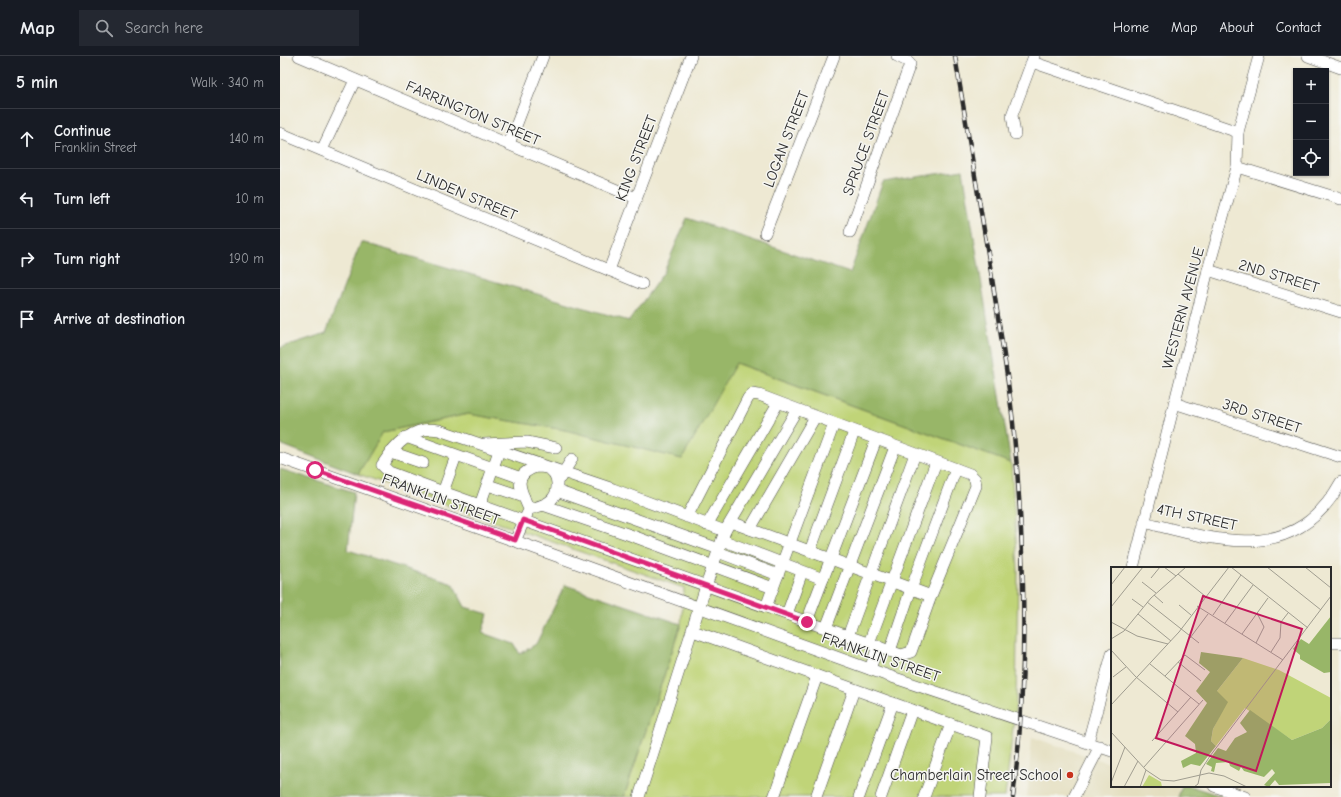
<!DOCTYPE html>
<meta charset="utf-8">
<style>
body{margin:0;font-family:"Comic Neue",sans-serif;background:#242831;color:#f1f3f6}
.controls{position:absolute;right:12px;top:12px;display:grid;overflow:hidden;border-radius:0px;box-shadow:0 1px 3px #0004}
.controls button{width:36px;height:36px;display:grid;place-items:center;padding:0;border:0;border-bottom:1px solid #363941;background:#171b24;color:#f1f3f6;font:20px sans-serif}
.stop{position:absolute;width:12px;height:12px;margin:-9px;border:3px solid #db2777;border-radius:50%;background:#fff}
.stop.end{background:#db2777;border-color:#fff;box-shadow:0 1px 4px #0008}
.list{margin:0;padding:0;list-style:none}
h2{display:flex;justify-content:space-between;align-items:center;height:52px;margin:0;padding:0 16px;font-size:17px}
h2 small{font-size:13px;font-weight:400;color:#9ea1a6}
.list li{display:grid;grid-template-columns:26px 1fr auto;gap:12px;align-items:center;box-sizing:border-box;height:60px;padding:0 16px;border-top:1px solid #363941}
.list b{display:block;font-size:15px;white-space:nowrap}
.list p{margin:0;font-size:13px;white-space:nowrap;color:#9ea1a6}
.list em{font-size:13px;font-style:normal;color:#9ea1a6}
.icon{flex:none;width:22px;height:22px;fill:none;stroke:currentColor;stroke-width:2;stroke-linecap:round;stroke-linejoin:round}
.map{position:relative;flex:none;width:1061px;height:741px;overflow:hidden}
header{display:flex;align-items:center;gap:24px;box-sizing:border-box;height:56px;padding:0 20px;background:#171b24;border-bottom:1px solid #363941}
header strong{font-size:19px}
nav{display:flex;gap:22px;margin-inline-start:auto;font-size:14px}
.search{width:280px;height:36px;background:#242831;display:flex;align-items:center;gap:10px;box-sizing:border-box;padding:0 14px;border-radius:0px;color:#9ea1a6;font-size:15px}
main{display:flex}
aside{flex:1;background:#171b24}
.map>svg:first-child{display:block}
.built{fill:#e2dcba}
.green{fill:#c0d478;stroke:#768052}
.forest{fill:#98b668;stroke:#62704a}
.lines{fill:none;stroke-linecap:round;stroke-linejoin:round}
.minor-casing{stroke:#484844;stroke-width:12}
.minor{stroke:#fff;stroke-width:11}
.rail-casing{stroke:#2b2b2b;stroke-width:4.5}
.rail{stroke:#f6f6f2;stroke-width:3;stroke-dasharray:9;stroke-linecap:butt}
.route{stroke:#db2777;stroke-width:5}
.poi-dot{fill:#c8321e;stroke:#f6f6f2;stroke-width:1.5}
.labels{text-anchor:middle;stroke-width:3;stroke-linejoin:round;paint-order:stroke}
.street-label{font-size:15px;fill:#2b2b2b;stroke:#f6f6f2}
.poi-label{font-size:15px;fill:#2b2b2b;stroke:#f6f6f2;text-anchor:end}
.inset-road{fill:none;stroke:#a09d90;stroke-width:1}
.view{fill:#c2185b;fill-opacity:0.15;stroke:#c2185b;stroke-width:2}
.inset-edge{fill:none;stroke:#2b2b2b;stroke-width:2}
</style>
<header>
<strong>Map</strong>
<div class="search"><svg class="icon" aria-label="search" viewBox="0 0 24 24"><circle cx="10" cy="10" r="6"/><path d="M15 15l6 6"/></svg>Search here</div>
<nav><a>Home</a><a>Map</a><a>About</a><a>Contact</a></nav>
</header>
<main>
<aside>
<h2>5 min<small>Walk · 340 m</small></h2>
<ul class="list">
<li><svg class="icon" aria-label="ahead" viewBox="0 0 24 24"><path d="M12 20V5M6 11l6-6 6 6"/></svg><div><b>Continue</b><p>Franklin Street</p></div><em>140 m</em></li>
<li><svg class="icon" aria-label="left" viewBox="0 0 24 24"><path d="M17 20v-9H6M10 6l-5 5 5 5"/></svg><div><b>Turn left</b></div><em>10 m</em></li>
<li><svg class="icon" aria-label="right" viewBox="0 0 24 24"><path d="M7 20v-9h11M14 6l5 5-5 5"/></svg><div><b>Turn right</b></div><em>190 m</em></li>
<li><svg class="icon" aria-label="arrive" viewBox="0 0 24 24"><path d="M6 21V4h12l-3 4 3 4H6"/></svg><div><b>Arrive at destination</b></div></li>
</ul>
</aside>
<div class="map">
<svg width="1061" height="741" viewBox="0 0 1061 741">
<rect width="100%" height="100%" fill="#f6f6f2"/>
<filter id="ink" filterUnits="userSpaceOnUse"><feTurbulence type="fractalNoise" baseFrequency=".025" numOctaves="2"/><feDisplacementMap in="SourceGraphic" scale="8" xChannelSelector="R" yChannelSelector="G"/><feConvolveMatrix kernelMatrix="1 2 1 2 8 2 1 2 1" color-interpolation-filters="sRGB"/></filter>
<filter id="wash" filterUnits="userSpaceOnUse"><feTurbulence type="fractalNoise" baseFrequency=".012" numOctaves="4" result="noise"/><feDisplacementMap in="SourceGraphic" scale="16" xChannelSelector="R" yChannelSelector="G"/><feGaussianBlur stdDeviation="0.9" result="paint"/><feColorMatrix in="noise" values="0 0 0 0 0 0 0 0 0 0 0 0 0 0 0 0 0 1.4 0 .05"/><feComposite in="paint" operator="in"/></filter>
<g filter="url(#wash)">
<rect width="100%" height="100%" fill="#eee9d3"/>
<path class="built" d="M752,681L832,708V730H895L926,741H747Z"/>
<path class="green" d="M455,307L731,407L738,513L736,646L725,741H344L401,568L404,532L78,418L103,376L188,358L285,374L402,403Z"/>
<g class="forest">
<path d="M683,114L731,407L456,307L402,403L285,374L188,358L103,376L78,418L0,388V292L46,277L81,186L349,265L384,216L407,162L570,217L603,126Z"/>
<path d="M0,413L74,436L68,494L173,528L185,551L208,558L202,577L234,588L240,598L256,588L285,529L401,568L344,741H0V547L2,544L0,542Z"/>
<path d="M902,730H910L944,741H898Z"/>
</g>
</g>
<g filter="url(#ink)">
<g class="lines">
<g class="minor-casing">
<g id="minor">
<path d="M19,0L356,142"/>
<path d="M1028,0L1061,12"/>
<path d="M752,6L958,76"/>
<path d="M0,77L362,228"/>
<path d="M735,78L732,59L754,0"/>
<path d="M229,88L263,0"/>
<path d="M42,94L75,24"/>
<path d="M957,111L1061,143"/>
<path d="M570,176L630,8L627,5L617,0"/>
<path d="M485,177L554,0"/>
<path d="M329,214L411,0"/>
<path d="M928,214L1061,256"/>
<path d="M894,347L1061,401"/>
<path d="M126,381L241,422"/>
<path d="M204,388L247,386L276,392"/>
<path d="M111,396L143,407"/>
<path d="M0,402L235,485L606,619L832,695"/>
<path d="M256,411C259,411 263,411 266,412C280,416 280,437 270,445C264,450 256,451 249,453C241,435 231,419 256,411Z"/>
<path d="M280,422L292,403"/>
<path d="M208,429L244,441"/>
<path d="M277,435L439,493"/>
<path d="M163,436L176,400"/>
<path d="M200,449L221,389"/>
<path d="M263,449L350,479L493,532"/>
<path d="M407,461L468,342L472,338L479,339L690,418L695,423L696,430L651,540L631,596L621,599L163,436L109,416L102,409C115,389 133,369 159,374L333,433L445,475"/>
<path d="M451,466L651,540"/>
<path d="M864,466C939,485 1015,510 1061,426"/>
<path d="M427,469L498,347"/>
<path d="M470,473L535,361"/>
<path d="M442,484L543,523"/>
<path d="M235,485L247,458"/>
<path d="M530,495L574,376"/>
<path d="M438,496L498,519"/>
<path d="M853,512L928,214L957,111L958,76L979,0"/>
<path d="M486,551L554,368"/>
<path d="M507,558L522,516"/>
<path d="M527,565L596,384"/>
<path d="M546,572L615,391"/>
<path d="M413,575L707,681L700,741"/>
<path d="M568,580L635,398"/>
<path d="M589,587L656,406"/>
<path d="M1050,587H1061"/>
<path d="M610,595L631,533L676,413"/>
<path d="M590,613L598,590"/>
<path d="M808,686L832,598"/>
<path d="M934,730L965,741"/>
<path d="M359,741L426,530L445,475L516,355"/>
<path d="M494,741L537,620"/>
<path d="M536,741L574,634"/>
<path d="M579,741L613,647"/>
<path d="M601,741L632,654"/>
<path d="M644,741L671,668"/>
<path d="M794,741L820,690"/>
</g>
</g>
<use href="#minor" class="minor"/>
<g class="rail-casing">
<path id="rail" d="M675,0C687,74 700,148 712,222C719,270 728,318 733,367C745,490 749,618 733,741"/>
</g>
<use href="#rail" class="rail"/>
</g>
</g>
<g class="lines" filter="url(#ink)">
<path class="route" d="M35,414L235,484L243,464L527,566"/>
</g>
<circle class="poi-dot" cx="790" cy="719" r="4"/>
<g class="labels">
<g class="street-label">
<text transform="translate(193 57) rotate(23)" y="5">FARRINGTON STREET</text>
<text transform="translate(506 83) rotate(-69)" y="5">LOGAN STREET</text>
<text transform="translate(586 87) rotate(-70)" y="5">SPRUCE STREET</text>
<text transform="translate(356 102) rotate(-69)" y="5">KING STREET</text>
<text transform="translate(187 139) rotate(23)" y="5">LINDEN STREET</text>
<text transform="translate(999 220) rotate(17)" y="5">2ND STREET</text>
<text transform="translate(903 252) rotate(-75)" y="5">WESTERN AVENUE</text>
<text transform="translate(982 360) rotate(18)" y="5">3RD STREET</text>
<text transform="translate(161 443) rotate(20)" y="5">FRANKLIN STREET</text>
<text transform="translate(917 461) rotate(12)" y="5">4TH STREET</text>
<text transform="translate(601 601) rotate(19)" y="5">FRANKLIN STREET</text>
</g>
<g class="poi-label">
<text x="782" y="724">Chamberlain Street School</text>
</g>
</g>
<g transform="translate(831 511)">
<rect width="220" height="220" fill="#eee9d3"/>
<path d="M132,91L168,103L220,131V152L211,161L181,173L134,141L105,179L100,174L102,162L108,150L106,124ZM38,208L50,215L51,220H31Z" fill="#c0d478"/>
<path d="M220,49V105L213,106L189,92V88L182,82L190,72L198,77ZM90,85L132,91L106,124L117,135L102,162L100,174L105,179L89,199L80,197L72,201L70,194L85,186L84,177L74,169L96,136L85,124L99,105L88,96ZM139,143L181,173L211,161L220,152V216L168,218L164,213L158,220L153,218L164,206L161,202L153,210L133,204L130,200L128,204L119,199L118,195L105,196L103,205L100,204L101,200L95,197L107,181L115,184L124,171L136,165L129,156Z" fill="#98b668"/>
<path class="inset-road" d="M53,0L65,9M120,0L197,61M156,0L210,43M194,0L220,21M67,7L94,29M40,11L49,0M31,15L45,26M0,18L14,0M43,28L52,36M21,32L32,40M36,35L88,76M68,38L80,48M86,39L172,93M0,40L32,0M27,47L60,74M102,48L130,8M0,55L26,69L57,77M114,56L142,18M131,67L157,31M79,71L97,47M0,72L13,64L40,31L75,0M145,76L153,60L146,46M0,83L25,110L67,145M160,85L169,71L170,55L177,46M67,95L90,114M39,97L88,137M54,109L74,88L94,103M2,110L15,100M0,138L68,65L118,0M0,165L35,203L50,213L63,214L98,206L113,209L136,220M41,174L80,130M33,200L92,133M0,216L14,180M13,220L27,194M29,220L35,203M83,220L87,217L90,203L99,189L220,29"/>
<path class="view" d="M92,29L191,62L145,204L45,171Z"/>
<rect width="220" height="220" class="inset-edge"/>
</g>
</svg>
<div class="controls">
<button>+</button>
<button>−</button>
<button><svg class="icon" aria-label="locate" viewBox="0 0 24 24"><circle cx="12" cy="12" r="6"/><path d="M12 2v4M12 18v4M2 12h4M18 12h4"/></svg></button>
</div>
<div class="stop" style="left:35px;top:414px"></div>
<div class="stop end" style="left:527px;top:566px"></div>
</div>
</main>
